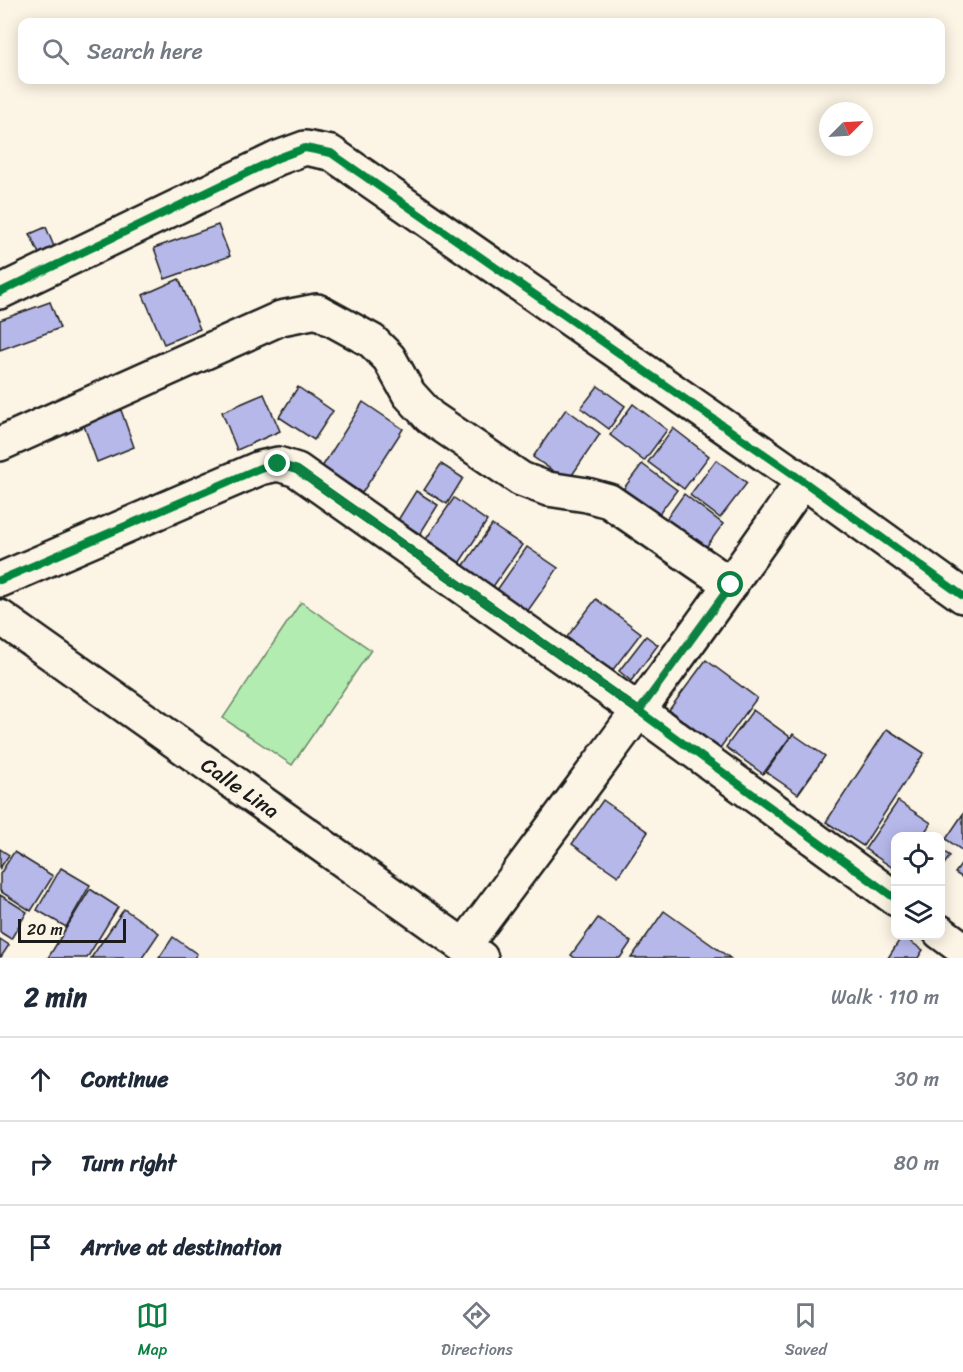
<!DOCTYPE html>
<meta charset="utf-8">
<style>
body{margin:0;font-family:Sriracha,sans-serif;background:#f6f6f7;color:#1f2937}
.controls{position:absolute;right:18px;bottom:18px;display:grid;overflow:hidden;border-radius:12px;box-shadow:0 3px 15px #0003}
.controls button{width:54px;height:54px;display:grid;place-items:center;padding:0;border:0;border-bottom:2px solid #e0e1e3;background:#fff;color:#1f2937;font:30px sans-serif}
.compass{position:absolute;left:819px;top:102px;width:54px;height:54px;border-radius:50%;background:#fff;box-shadow:0 3px 15px #0003;rotate:66deg}
.scale{position:absolute;left:18px;bottom:15px;width:108px;box-sizing:border-box;padding-left:6px;border:3px solid #1c1c1c;border-top:0;font-size:16px;line-height:21px;white-space:nowrap;color:#1c1c1c;-webkit-text-stroke:4px #fcf5e5;paint-order:stroke}
.stop{position:absolute;width:18px;height:18px;margin:-14px;border:4px solid #0b8043;border-radius:50%;background:#fff}
.stop.end{background:#0b8043;border-color:#fff;box-shadow:0 2px 6px #0008}
.list{margin:0;padding:0;list-style:none}
h2{display:flex;justify-content:space-between;align-items:center;height:78px;margin:0;padding:0 24px;font-size:26px}
h2 small{font-size:20px;font-weight:400;color:#747a83}
.list li{display:grid;grid-template-columns:39px 1fr auto;gap:18px;align-items:center;box-sizing:border-box;height:84px;padding:0 24px;border-top:2px solid #e0e1e3}
.list b{display:block;font-size:22px;white-space:nowrap}
.list em{font-size:20px;font-style:normal;color:#747a83}
.icon{flex:none;width:33px;height:33px;fill:none;stroke:currentColor;stroke-width:2;stroke-linecap:round;stroke-linejoin:round}
.map{position:relative;flex:none;width:963px;height:958px;overflow:hidden}
.search{position:absolute;background:#fff;box-shadow:0 3px 15px #0003;left:18px;right:18px;top:18px;height:66px;display:flex;align-items:center;gap:15px;box-sizing:border-box;padding:0 21px;border-radius:12px;color:#747a83;font-size:22px}
.sheet{height:330px;background:#fff}
nav{display:flex;justify-content:space-around;align-items:center;box-sizing:border-box;height:84px;border-top:2px solid #e0e1e3;background:#fff;font-size:16px;color:#747a83}
nav a{display:grid;justify-items:center;gap:3px}
nav .on{color:#0b8043}
.map>svg:first-child{display:block}
.pitch{fill:#b3ecb0;stroke:#688466;stroke-width:1.5}
.building{fill:#b6b8ea;stroke:#1c1c1c;stroke-width:1.5}
.lines{fill:none;stroke-linecap:round;stroke-linejoin:round}
.street-casing{stroke:#1c1c1c;stroke-width:38}
.street{stroke:#fcf5e5;stroke-width:33}
.cycleway-casing{stroke:#fcf5e5;stroke-width:11}
.cycleway{stroke:#00873e;stroke-width:8}
.route{stroke:#0b8043;stroke-width:8}
.labels{text-anchor:middle;stroke-width:5;stroke-linejoin:round;paint-order:stroke}
.street-label{font-size:21px;fill:#1c1c1c;stroke:#fcf5e5}
</style>
<div class="map">
<svg width="963" height="958" viewBox="0 0 963 958">
<rect width="100%" height="100%" fill="#fcf5e5"/>
<filter id="ink" filterUnits="userSpaceOnUse"><feTurbulence type="fractalNoise" baseFrequency=".0167" numOctaves="2"/><feDisplacementMap in="SourceGraphic" scale="12" xChannelSelector="R" yChannelSelector="G"/><feConvolveMatrix kernelMatrix="1 2 1 2 8 2 1 2 1" color-interpolation-filters="sRGB"/></filter>
<g filter="url(#ink)">
<path class="pitch" d="M301,602L371,650L292,765L223,718Z"/>
<g class="building">
<path d="M218,225L230,256L165,279L154,248Z"/>
<path d="M46,227L55,249L40,256L30,234Z"/>
<path d="M179,279L200,329L164,344L143,295Z"/>
<path d="M50,302L60,328L0,350V320Z"/>
<path d="M598,386L625,406L609,429L581,408Z"/>
<path d="M298,387L333,411L314,440L279,417Z"/>
<path d="M264,394L280,431L237,450L222,412Z"/>
<path d="M363,402L403,429L362,493L322,467Z"/>
<path d="M633,404L667,430L644,461L610,435Z"/>
<path d="M566,409L600,434L568,481L533,457Z"/>
<path d="M121,410L134,447L97,462L83,423Z"/>
<path d="M673,428L709,456L684,489L648,462Z"/>
<path d="M716,460L747,483L720,518L690,495Z"/>
<path d="M441,464L463,478L447,504L424,490Z"/>
<path d="M642,464L677,490L653,522L618,496Z"/>
<path d="M416,491L438,505L420,534L398,520Z"/>
<path d="M684,494L723,524L701,554L662,525Z"/>
<path d="M454,498L487,521L458,565L424,542Z"/>
<path d="M492,525L522,545L492,588L462,568Z"/>
<path d="M527,547L558,568L527,612L497,590Z"/>
<path d="M596,599L641,633L612,671L567,637Z"/>
<path d="M646,636L658,645L631,681L619,671Z"/>
<path d="M706,660L757,698L720,748L669,710Z"/>
<path d="M753,710L790,737L763,774L726,747Z"/>
<path d="M887,729L924,753L863,846L826,822Z"/>
<path d="M793,734L825,756L798,794L766,772Z"/>
<path d="M603,800L648,832L618,876L572,844Z"/>
<path d="M898,801L931,823L922,836H896V870L865,849Z"/>
<path d="M963,814V851L946,839Z"/>
<path d="M0,849L9,855L0,868Z"/>
<path d="M940,849L950,856L940,870Z"/>
<path d="M14,852L53,876L31,911L0,891V874Z"/>
<path d="M963,862V878L955,873Z"/>
<path d="M61,868L90,885L66,927L37,910Z"/>
<path d="M90,889L118,907L87,958H48Z"/>
<path d="M0,895L27,912L11,939L0,932Z"/>
<path d="M124,909L159,933L142,958H91Z"/>
<path d="M664,911L730,958H631Z"/>
<path d="M598,918L631,942L620,958H575L571,955Z"/>
<path d="M902,936L923,950L918,958H888Z"/>
<path d="M173,937L197,954L194,958H159Z"/>
<path d="M0,939L9,945L1,957H0Z"/>
</g>
<g class="lines">
<g class="street-casing">
<g id="street">
<path d="M0,292L278,158L305,148L331,153L803,481L963,596"/>
<path d="M0,444L281,318L317,311L372,341L389,358L409,394L430,417L521,479L548,489L587,495L609,501L731,585"/>
<path d="M0,580L260,468L278,464L297,470L639,711L896,899"/>
<path d="M0,617L481,958"/>
<path d="M940,932L963,949"/>
<path d="M464,946C579,792 694,638 803,481"/>
</g>
</g>
<use href="#street" class="street"/>
<g class="cycleway-casing">
<g id="cycleway">
<path d="M0,292L278,158L305,148L331,153L803,481L963,596"/>
<path d="M0,580L260,468L278,464L297,470L639,711L896,899"/>
</g>
</g>
<use href="#cycleway" class="cycleway"/>
</g>
</g>
<g class="lines" filter="url(#ink)">
<path class="route" d="M278,464L297,470L639,711L731,585"/>
</g>
<g class="labels">
<g class="street-label">
<text transform="translate(240 788) rotate(35)" y="7">Calle Lina</text>
</g>
</g>
</svg>
<div class="controls">
<button><svg class="icon" aria-label="locate" viewBox="0 0 24 24"><circle cx="12" cy="12" r="6"/><path d="M12 2v4M12 18v4M2 12h4M18 12h4"/></svg></button>
<button><svg class="icon" aria-label="layers" viewBox="0 0 24 24"><path d="M12 4l9 5-9 5-9-5zM3 14l9 5 9-5"/></svg></button>
</div>
<svg class="compass" viewBox="-18 -18 36 36"><path d="M0-13l5 13h-10z" fill="#e53935"/><path d="M0 13l5-13h-10z" fill="#747a83"/></svg>
<div class="scale">20 m</div>
<div class="stop" style="left:731px;top:585px"></div>
<div class="stop end" style="left:278px;top:464px"></div>
<div class="search"><svg class="icon" aria-label="search" viewBox="0 0 24 24"><circle cx="10" cy="10" r="6"/><path d="M15 15l6 6"/></svg>Search here</div>
</div>
<section class="sheet">
<h2>2 min<small>Walk · 110 m</small></h2>
<ul class="list">
<li><svg class="icon" aria-label="ahead" viewBox="0 0 24 24"><path d="M12 20V5M6 11l6-6 6 6"/></svg><div><b>Continue</b></div><em>30 m</em></li>
<li><svg class="icon" aria-label="right" viewBox="0 0 24 24"><path d="M7 20v-9h11M14 6l5 5-5 5"/></svg><div><b>Turn right</b></div><em>80 m</em></li>
<li><svg class="icon" aria-label="arrive" viewBox="0 0 24 24"><path d="M6 21V4h12l-3 4 3 4H6"/></svg><div><b>Arrive at destination</b></div></li>
</ul>
</section>
<nav>
<a class="on"><svg class="icon" aria-label="map" viewBox="0 0 24 24"><path d="M3 6l6-2 6 2 6-2v14l-6 2-6-2-6 2zM9 4v14M15 6v14"/></svg>Map</a>
<a><svg class="icon" aria-label="directions" viewBox="0 0 24 24"><path d="M12 3l9 9-9 9-9-9zM9 14v-3h6M13 9l2 2-2 2"/></svg>Directions</a>
<a><svg class="icon" aria-label="saved" viewBox="0 0 24 24"><path d="M7 4h10v16l-5-4-5 4z"/></svg>Saved</a>
</nav>
